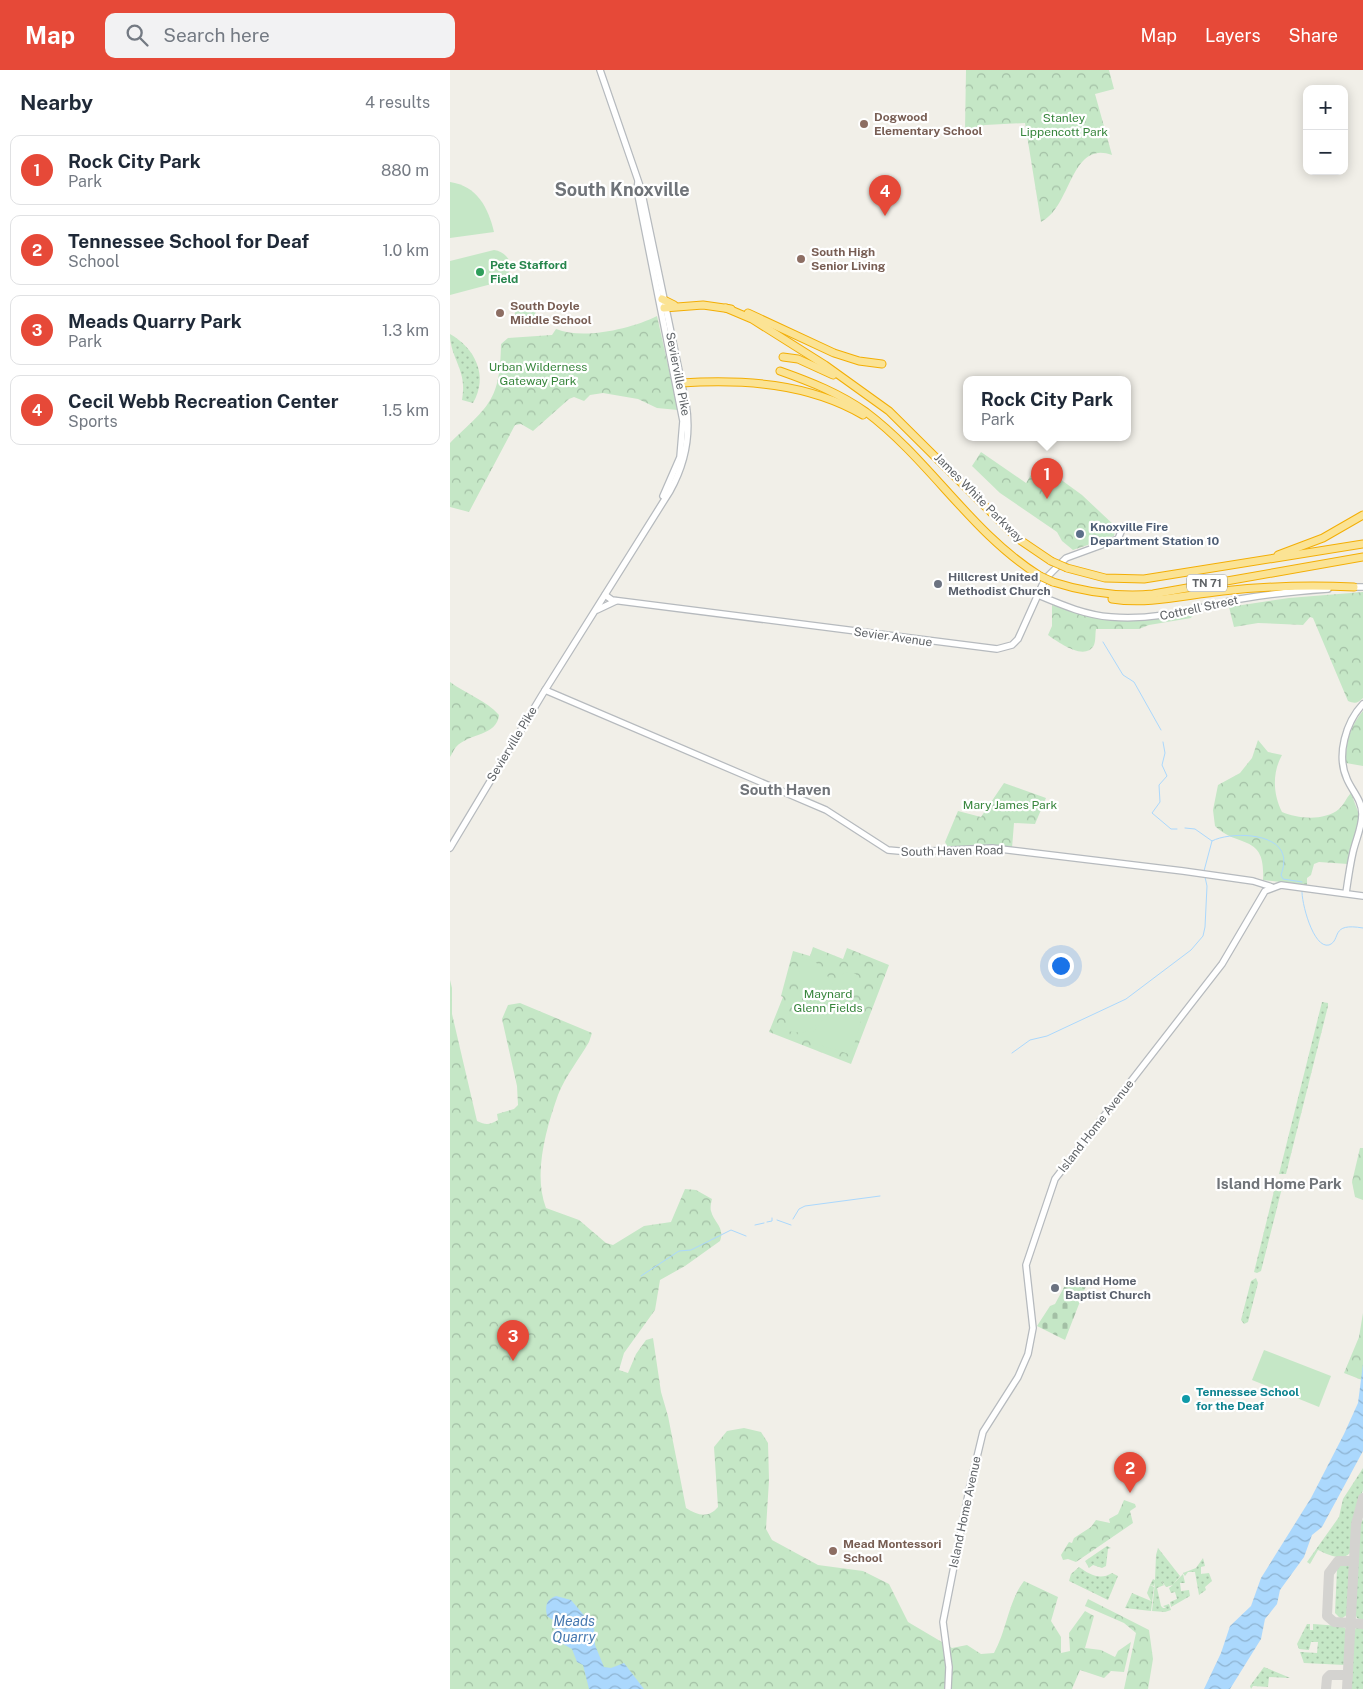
<!DOCTYPE html>
<meta charset="utf-8">
<style>
body{margin:0;font-family:"Public Sans",sans-serif;background:#f2f2f3;color:#1f2937}
.controls{position:absolute;right:15px;top:15px;display:grid;overflow:hidden;border-radius:10px;box-shadow:0 2px 12px #0003}
.controls button{width:45px;height:45px;display:grid;place-items:center;padding:0;border:0;border-bottom:1px solid #e0e1e3;background:#fff;color:#1f2937;font:25px sans-serif}
.you{position:absolute;left:610px;top:895px;width:18px;height:18px;margin:-12px;border:4px solid #fff;border-radius:50%;background:#1a73e8;box-shadow:0 0 0 8px #1a73e833}
.badge{display:grid;place-items:center;width:32px;height:32px;border-radius:50%;background:#e64938;color:#fff;font-size:16px;font-weight:700}
.pin{position:absolute;translate:-50% -41px;filter:drop-shadow(0 1px 2px #0008)}
.pin::after{content:'';position:absolute;top:26px;width:18px;height:15px;background:inherit;clip-path:polygon(0 0,100% 0,50% 100%)}
.popup{position:absolute;left:513px;top:306px;width:168px;height:65px;box-sizing:border-box;display:grid;place-content:center;border-radius:10px;background:#fff;filter:drop-shadow(0 1px 4px #0005);font-size:16px;white-space:nowrap;color:#747a83}
.popup b{font-size:19px;color:#1f2937}
.popup::after{content:'';position:absolute;left:50%;top:100%;margin-left:-10px;border:10px solid transparent;border-top-color:#fff}
.list{margin:0;padding:0;list-style:none}
h2{display:flex;justify-content:space-between;align-items:center;height:65px;margin:0;padding:0 20px;font-size:21px}
h2 small{font-size:16px;font-weight:400;color:#747a83}
.list li{display:grid;grid-template-columns:32px 1fr auto;gap:15px;align-items:center;box-sizing:border-box;height:70px;margin:0 10px 10px;padding:0 10px;border:1px solid #e0e1e3;border-radius:10px}
.list b{display:block;font-size:19px;white-space:nowrap}
.list p{margin:0;font-size:16px;white-space:nowrap;color:#747a83}
.list em{font-size:16px;font-style:normal;color:#747a83}
.icon{flex:none;width:28px;height:28px;fill:none;stroke:currentColor;stroke-width:2;stroke-linecap:round;stroke-linejoin:round}
.map{position:relative;flex:none;width:913px;height:1619px;overflow:hidden}
header{display:flex;align-items:center;gap:30px;box-sizing:border-box;height:70px;padding:0 25px;background:#e64938;color:#fff}
header strong{font-size:24px}
nav{display:flex;gap:28px;margin-inline-start:auto;font-size:18px}
.search{width:350px;height:45px;background:#f2f2f3;display:flex;align-items:center;gap:12px;box-sizing:border-box;padding:0 18px;border-radius:10px;color:#747a83;font-size:19px}
main{display:flex}
aside{flex:1;background:#fff}
.map>svg:first-child{display:block}
.grass{fill:url(#grass-dots)}
.forest{fill:url(#forest-crowns)}
.cemetery{fill:url(#cemetery-stones)}
.pitch{fill:#c5e7c6}
.water{fill:url(#water-waves)}
.lines{fill:none;stroke-linecap:round;stroke-linejoin:round}
.stream{stroke:#abd8fd;stroke-width:1}
.taxiway{stroke:#d4d3d0;stroke-width:10}
.secondary-casing{stroke:#b6babe;stroke-width:8}
.highway-casing{stroke:#f3ae05;stroke-width:9}
.secondary{stroke:#fff;stroke-width:5.5}
.highway{stroke:#fbe394;stroke-width:7}
.highway-bridge-casing{stroke:#f3ae05;stroke-width:9;stroke-linecap:butt}
.highway-bridge{stroke:#fbe394;stroke-width:7}
.education-dot{fill:#8d6e63;stroke:#fff;stroke-width:2}
.leisure-dot{fill:#2e9e5b;stroke:#fff;stroke-width:2}
.service-dot{fill:#5c6f8a;stroke:#fff;stroke-width:2}
.worship-dot{fill:#6b7280;stroke:#fff;stroke-width:2}
.culture-dot{fill:#0f9aa8;stroke:#fff;stroke-width:2}
.labels{text-anchor:middle;stroke-width:4.5;stroke-linejoin:round;paint-order:stroke}
.shield{fill:#fff;stroke:#8f9295;stroke-width:1}
.shield-label{font-size:11px;font-weight:bold;fill:#5f6367}
.education-label{font-size:12px;font-weight:bold;fill:#785e54;stroke:#fff;text-anchor:start}
.park-label{font-size:12px;fill:#38863d;stroke:#fff}
.leisure-label{font-size:12px;font-weight:bold;fill:#27864d;stroke:#fff;text-anchor:start}
.street-label{font-size:12px;fill:#5f6367;stroke:#fff}
.service-label{font-size:12px;font-weight:bold;fill:#4e5e75;stroke:#fff;text-anchor:start}
.worship-label{font-size:12px;font-weight:bold;fill:#5b616d;stroke:#fff;text-anchor:start}
.culture-label{font-size:12px;font-weight:bold;fill:#0d838f;stroke:#fff;text-anchor:start}
.water-label{font-size:14px;font-style:italic;fill:#4678b0;stroke:#fff}
.quarter-label{font-size:15px;font-weight:bold;fill:#707479;stroke:#fff}
.district-label{font-size:18px;font-weight:bold;fill:#707479;stroke:#fff}
</style>
<header>
<strong>Map</strong>
<div class="search"><svg class="icon" aria-label="search" viewBox="0 0 24 24"><circle cx="10" cy="10" r="6"/><path d="M15 15l6 6"/></svg>Search here</div>
<nav><a>Map</a><a>Layers</a><a>Share</a></nav>
</header>
<main>
<aside>
<h2>Nearby<small>4 results</small></h2>
<ul class="list">
<li><span class="badge">1</span><div><b>Rock City Park</b><p>Park</p></div><em>880 m</em></li>
<li><span class="badge">2</span><div><b>Tennessee School for Deaf</b><p>School</p></div><em>1.0 km</em></li>
<li><span class="badge">3</span><div><b>Meads Quarry Park</b><p>Park</p></div><em>1.3 km</em></li>
<li><span class="badge">4</span><div><b>Cecil Webb Recreation Center</b><p>Sports</p></div><em>1.5 km</em></li>
</ul>
</aside>
<div class="map">
<svg width="913" height="1619" viewBox="0 0 913 1619">
<defs>
<pattern id="grass-dots" width="8" height="8" patternUnits="userSpaceOnUse" patternTransform="scale(1.25)"><rect width="8" height="8" fill="#c5e7c6"/><path d="M2 2h.1M6 6h.1" fill="none" stroke="#a3bfa5" stroke-width="1.8" stroke-linecap="round"/></pattern>
<pattern id="forest-crowns" width="20" height="18" patternUnits="userSpaceOnUse" patternTransform="scale(1.25)"><rect width="20" height="18" fill="#c5e7c6"/><path d="M2 6a3 3 0 1 1 6 0M12 15a3 3 0 1 1 6 0" fill="none" stroke="#a3bfa5"/></pattern>
<pattern id="cemetery-stones" width="16" height="16" patternUnits="userSpaceOnUse" patternTransform="scale(1.25)"><rect width="16" height="16" fill="#c5e7c6"/><path d="M2 7V4a2 2 0 0 1 4 0v3zM10 15v-3a2 2 0 0 1 4 0v3z" fill="#a3bfa5"/></pattern>
<pattern id="water-waves" width="16" height="10" patternUnits="userSpaceOnUse" patternTransform="scale(1.25)"><rect width="16" height="10" fill="#abd8fd"/><path d="M0 5q4-4 8 0t8 0" fill="none" stroke="#8eb3d1"/></pattern>
</defs>
<rect width="100%" height="100%" fill="#f1efe8"/>
<g class="grass">
<path d="M0,264C25,278 39,306 23,333L12,330C18,300 0,289 0,264Z"/>
<path d="M872,932L878,933V936L836,1104H829Z"/>
<path d="M827,1109L834,1110L811,1201L807,1203L804,1202Z"/>
<path d="M806,1208L808,1213L798,1252L794,1254L791,1250L801,1211Z"/>
<path d="M913,1398V1420L905,1442L900,1483C891,1492 877,1484 868,1480L860,1494L857,1492L889,1447L893,1429Z"/>
<path d="M913,1449V1551L907,1548L904,1541L909,1456Z"/>
<path d="M657,1476L661,1478L658,1479L656,1496L652,1498L643,1495L639,1498L635,1491Z"/>
<path d="M708,1478L730,1506L723,1514L733,1504L735,1513H730L731,1521L739,1520L740,1526L721,1537L720,1532L727,1529L725,1522L721,1523L719,1518L723,1515L716,1517L711,1510L715,1517L714,1515L707,1518L711,1536L713,1538H716L713,1536L719,1534L721,1540L715,1542L702,1541L705,1512L704,1516L700,1515L703,1509L705,1510L706,1485Z"/>
<path d="M753,1488L755,1496L751,1497V1504L759,1503L762,1511L755,1517L756,1520L749,1525L745,1502H738L735,1506L733,1503L746,1498Z"/>
<path d="M893,1493L899,1495L900,1501L898,1544L891,1549L885,1543L887,1499Z"/>
<path d="M629,1497C639,1504 650,1511 662,1503L668,1506L658,1530L619,1511L621,1504Z"/>
<path d="M700,1515L704,1517L701,1541L675,1538L682,1523L701,1531L697,1523Z"/>
<path d="M857,1554H860V1560H863V1554L890,1556L895,1558L897,1563L895,1595L854,1593L850,1582L867,1583L868,1572H861L859,1580L849,1579L847,1574Z"/>
<path d="M913,1557V1619H900L903,1563L906,1558Z"/>
<path d="M814,1597L838,1607L840,1608L819,1607L818,1617L803,1616L801,1619L800,1616Z"/>
</g>
<g class="forest">
<path d="M516,0H659L664,19L645,24L662,85C620,70 622,137 591,152L575,53L535,55L515,60Z"/>
<path d="M207,246L228,340L207,338L188,329L153,323L140,325L134,331L124,327L119,329L83,361L71,354L65,355L19,442L0,437V373C39,335 50,332 51,274L58,268L102,265L106,259C133,270 181,259 207,246Z"/>
<path d="M531,382L576,413L588,393L632,425L666,457L664,466L623,480L612,471L607,462L550,423L522,396Z"/>
<path d="M913,522V628C908,633 905,634 898,631L863,548L860,547L853,555L808,553L784,557L779,537L839,528Z"/>
<path d="M602,535C655,554 689,550 743,544L741,548L699,555L689,559H646C645,564 646,570 644,575C635,592 608,572 598,565L602,556Z"/>
<path d="M0,612C16,624 36,630 49,645C47,666 19,663 6,677C4,679 2,684 0,687Z"/>
<path d="M913,641V696L896,693C895,673 900,656 913,641Z"/>
<path d="M808,670L818,682L832,685C822,703 823,724 832,742C848,749 875,751 889,739C894,735 896,728 901,723L910,747L898,794L869,792L864,794L861,805L857,808V815L813,810C816,763 789,779 765,756L763,740L768,715L790,703L802,688Z"/>
<path d="M554,713L596,728L585,754L564,753L562,778L497,776L495,772L508,741L531,747Z"/>
<path d="M363,877L393,889L397,878L439,895L401,994L319,962L333,927L331,926L343,881L360,886Z"/>
<path d="M0,910L2,918V944L27,1051C36,1055 39,1055 48,1050L47,1044L64,1039L68,1035L67,1016L52,949L58,935L70,933L142,963L139,972C129,989 115,1007 108,1025C96,1059 83,1104 96,1138L129,1150L156,1173L163,1175L194,1156L221,1152L235,1119L246,1120L262,1129C261,1133 260,1138 261,1141C264,1153 275,1157 270,1171L235,1196L210,1210L205,1240L174,1283L169,1300L178,1303L186,1284L196,1270L203,1268L211,1322L218,1346L236,1438C248,1446 259,1448 268,1437L264,1377L277,1361L294,1358L311,1362L318,1373L319,1410L316,1459L322,1470L368,1495L413,1501L439,1514L458,1552L502,1578L517,1575L531,1584L544,1583C557,1560 558,1532 574,1511L608,1527L601,1551L611,1567V1583L620,1581L619,1563L635,1541L644,1546L635,1578L651,1580L665,1587L668,1581L681,1572L674,1602L661,1601L654,1608L630,1600L622,1619H0Z"/>
<path d="M910,1078H913V1130L905,1127L902,1112Z"/>
<path d="M913,1243V1307L912,1310L894,1303L909,1267Z"/>
<path d="M674,1430L685,1434L686,1437L680,1441L683,1453L626,1492L618,1489L613,1490L611,1485L619,1472L622,1473L624,1468L641,1457L646,1450L660,1453L659,1449L668,1444Z"/>
<path d="M638,1529L699,1560L703,1589L698,1619H674L686,1563L674,1553L635,1536Z"/>
</g>
<path class="cemetery" d="M619,1208L636,1216L615,1270L587,1256L600,1236L605,1234Z"/>
<g class="pitch">
<path d="M0,112C27,116 38,137 44,162L0,168Z"/>
<path d="M44,180C63,183 66,204 49,212L0,225V191Z"/>
<path d="M68,235L86,241L81,257L62,251Z"/>
<path d="M349,888C367,889 377,899 381,916C387,905 394,900 406,904L404,925L350,921Z"/>
<path d="M346,930L376,940L371,952L379,943L404,941L413,944L402,982L399,984L360,972L363,962L369,954L354,963L335,961Z"/>
<path d="M814,1280L881,1306L869,1337L802,1310Z"/>
</g>
<g class="water">
<path d="M913,1294V1381L872,1457L862,1465L854,1487L830,1520L827,1534L815,1549L811,1569L780,1619H754L771,1583L780,1556L801,1536L811,1508L861,1428L894,1364L908,1333Z"/>
<path d="M106,1526L121,1530L144,1557L145,1575L154,1597L161,1598L174,1593L194,1619H139L133,1595L127,1592L122,1579L113,1574L106,1563L104,1551L97,1546C95,1535 96,1530 106,1526Z"/>
</g>
<g class="lines">
<g class="stream">
<path d="M653,572L673,605L684,612L711,660"/>
<path d="M713,672L715,683L712,695L717,706L709,715L710,732L702,743L721,759H727"/>
<path d="M735,758L745,759L762,771C779,762 827,762 833,785C835,792 833,799 831,805L833,809L852,812"/>
<path d="M754,801L762,771"/>
<path d="M852,820C851,831 863,879 879,875C892,870 879,852 913,858"/>
<path d="M562,983L580,970L597,966L676,929L741,880L753,866L755,857L757,816L755,807"/>
<path d="M343,1149L349,1139L355,1136L430,1126"/>
<path d="M327,1150L341,1155"/>
<path d="M317,1152L322,1151V1148"/>
<path d="M305,1155L314,1153"/>
<path d="M191,1206L229,1181L241,1180L281,1160L296,1166"/>
</g>
<g class="taxiway">
<path d="M904,1491H888L879,1503L877,1546L884,1552L913,1554"/>
<path d="M876,1619L877,1608L880,1605H898"/>
<path d="M897,1619L906,1454L913,1428"/>
</g>
<g class="secondary-casing">
<g id="secondary">
<path d="M188,112L187,120L233,351L230,387L213,426"/>
<path d="M902,517H913"/>
<path d="M155,525L162,530L547,579L562,575L568,569L595,509L616,488L668,469L673,457"/>
<path d="M588,525C612,535 635,545 661,547C706,551 746,538 790,529C819,524 848,521 878,519"/>
<path d="M147,540L166,531"/>
<path d="M95,620L376,740L438,780L460,782L542,778L733,801L803,811L822,817"/>
<path d="M0,778L92,625L220,421C235,394 241,364 236,334L191,119L150,0"/>
<path d="M896,823C898,809 900,795 903,782C906,769 912,757 912,744C912,730 902,721 897,709C886,685 896,652 913,634"/>
<path d="M498,1619L499,1597L493,1552L519,1420L533,1362L568,1307L578,1284L583,1258L576,1195L605,1109L772,894L815,821L831,815L913,826"/>
</g>
</g>
<g class="highway-casing">
<g id="highway">
<path d="M212,229L224,235"/>
<path d="M214,238L253,235L281,239"/>
<path d="M276,238L302,249L375,295L439,341L567,468L601,491"/>
<path d="M298,243L384,283L409,291L432,294"/>
<path d="M333,287L348,289L383,305"/>
<path d="M330,301C361,312 389,323 416,342C480,390 522,464 590,506"/>
<path d="M231,313C293,309 358,313 413,345"/>
<path d="M828,485L873,468L913,445"/>
<path d="M617,498L655,508L694,509L913,474"/>
<path d="M603,512C637,523 668,527 703,524L913,487"/>
<path d="M662,529C699,535 735,525 773,521C817,516 859,515 904,517"/>
</g>
</g>
<use href="#secondary" class="secondary"/>
<use href="#highway" class="highway"/>
<g class="highway-bridge-casing">
<g id="highway-bridge">
<path d="M601,491L617,498"/>
<path d="M590,506L603,512"/>
</g>
</g>
<use href="#highway-bridge" class="highway-bridge"/>
</g>
<g class="education-dot">
<circle cx="414" cy="54" r="5"/>
<circle cx="351" cy="189" r="5"/>
<circle cx="50" cy="243" r="5"/>
<circle cx="383" cy="1481" r="5"/>
</g>
<circle class="leisure-dot" cx="30" cy="202" r="5"/>
<circle class="service-dot" cx="630" cy="464" r="5"/>
<g class="worship-dot">
<circle cx="488" cy="514" r="5"/>
<circle cx="605" cy="1218" r="5"/>
</g>
<circle class="culture-dot" cx="736" cy="1329" r="5"/>
<g class="labels">
<rect class="shield" x="737" y="504.5" width="40" height="17" rx="4"/>
<g class="shield-label">
<text x="757" y="517">TN 71</text>
</g>
<g class="education-label">
<text x="424" y="51">Dogwood<tspan x="424" dy="14">Elementary School</tspan></text>
<text x="361" y="186">South High<tspan x="361" dy="14">Senior Living</tspan></text>
<text x="60" y="240">South Doyle<tspan x="60" dy="14">Middle School</tspan></text>
<text x="393" y="1478">Mead Montessori<tspan x="393" dy="14">School</tspan></text>
</g>
<g class="park-label">
<text x="614" y="52">Stanley<tspan x="614" dy="14">Lippencott Park</tspan></text>
<text x="88" y="301">Urban Wilderness<tspan x="88" dy="14">Gateway Park</tspan></text>
<text x="560" y="739">Mary James Park</text>
<text x="378" y="928">Maynard<tspan x="378" dy="14">Glenn Fields</tspan></text>
</g>
<g class="leisure-label">
<text x="40" y="199">Pete Stafford<tspan x="40" dy="14">Field</tspan></text>
</g>
<g class="street-label">
<text transform="translate(228 304) rotate(79)" y="4">Sevierville Pike</text>
<text transform="translate(529 428) rotate(45)" y="4">James White Parkway</text>
<text transform="translate(749 538) rotate(-12)" y="4">Cottrell Street</text>
<text transform="translate(443 567) rotate(8)" y="4">Sevier Avenue</text>
<text transform="translate(62 674) rotate(-59)" y="4">Sevierville Pike</text>
<text transform="translate(502 781) rotate(-1)" y="4">South Haven Road</text>
<text transform="translate(646 1056) rotate(-52)" y="4">Island Home Avenue</text>
<text transform="translate(515 1442) rotate(-78)" y="4">Island Home Avenue</text>
</g>
<g class="service-label">
<text x="640" y="461">Knoxville Fire<tspan x="640" dy="14">Department Station 10</tspan></text>
</g>
<g class="worship-label">
<text x="498" y="511">Hillcrest United<tspan x="498" dy="14">Methodist Church</tspan></text>
<text x="615" y="1215">Island Home<tspan x="615" dy="14">Baptist Church</tspan></text>
</g>
<g class="culture-label">
<text x="746" y="1326">Tennessee School<tspan x="746" dy="14">for the Deaf</tspan></text>
</g>
<g class="water-label">
<text x="124" y="1556">Meads<tspan x="124" dy="16">Quarry</tspan></text>
</g>
<g class="quarter-label">
<text x="335" y="725">South Haven</text>
<text x="829" y="1119">Island Home Park</text>
</g>
<g class="district-label">
<text x="172" y="126">South Knoxville</text>
</g>
</g>
</svg>
<div class="controls">
<button>+</button>
<button>−</button>
</div>
<div class="you"></div>
<div class="pin badge" style="left:597px;top:429px">1</div>
<div class="popup"><b>Rock City Park</b>Park</div>
<div class="pin badge" style="left:680px;top:1423px">2</div>
<div class="pin badge" style="left:63px;top:1291px">3</div>
<div class="pin badge" style="left:435px;top:146px">4</div>
</div>
</main>
